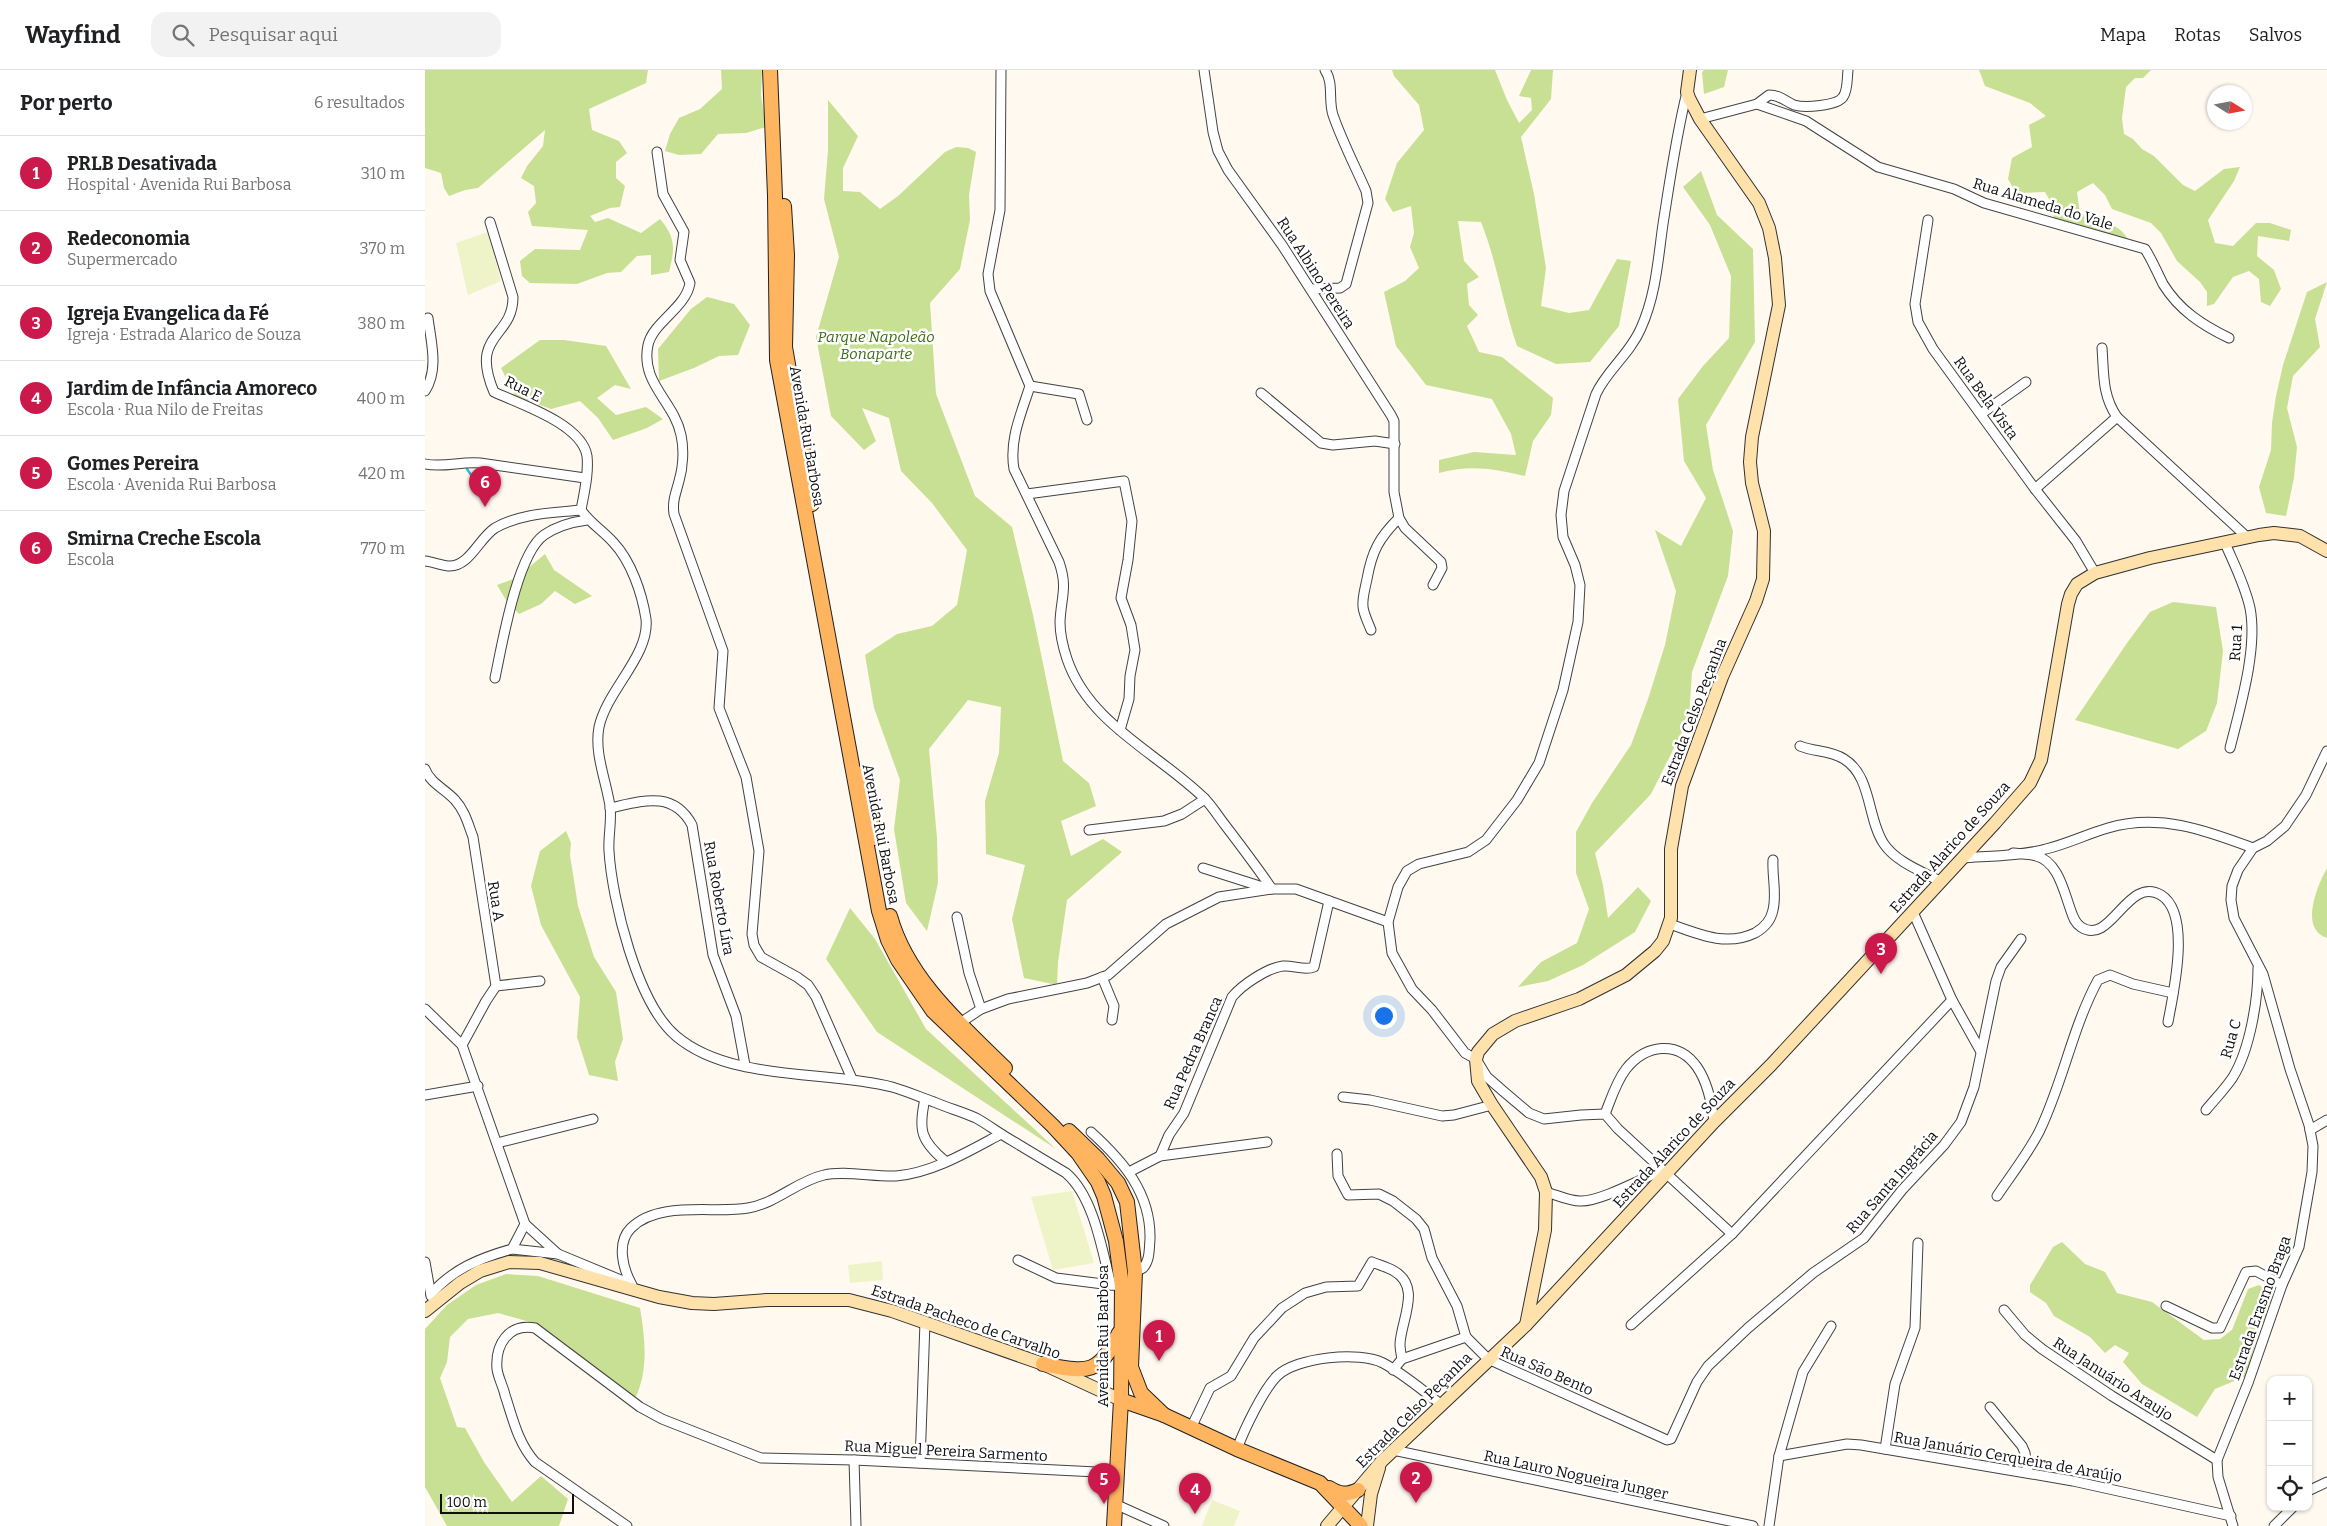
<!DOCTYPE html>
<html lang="pt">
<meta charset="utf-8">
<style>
body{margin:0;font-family:Bitter,serif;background:#f2f2f2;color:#202124}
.controls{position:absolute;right:15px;bottom:15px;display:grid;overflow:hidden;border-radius:10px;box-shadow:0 1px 4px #0004}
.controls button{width:45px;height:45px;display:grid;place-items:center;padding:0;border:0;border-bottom:1px solid #e0e0e0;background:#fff;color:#202124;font:25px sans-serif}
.compass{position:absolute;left:1782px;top:15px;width:45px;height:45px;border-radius:50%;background:#fff;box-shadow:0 1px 4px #0004;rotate:101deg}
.scale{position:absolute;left:15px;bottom:12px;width:134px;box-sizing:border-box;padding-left:5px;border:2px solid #0f0f0f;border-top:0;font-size:14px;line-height:18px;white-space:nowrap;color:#0f0f0f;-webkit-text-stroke:4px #fff;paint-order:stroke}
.you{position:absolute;left:958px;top:945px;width:18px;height:18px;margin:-12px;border:4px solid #fff;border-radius:50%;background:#1a73e8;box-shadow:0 0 0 8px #1a73e833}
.badge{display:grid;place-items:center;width:32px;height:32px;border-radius:50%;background:#cc194b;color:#fff;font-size:16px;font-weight:700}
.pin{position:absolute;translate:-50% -41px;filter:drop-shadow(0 1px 2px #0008)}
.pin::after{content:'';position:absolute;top:26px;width:18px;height:15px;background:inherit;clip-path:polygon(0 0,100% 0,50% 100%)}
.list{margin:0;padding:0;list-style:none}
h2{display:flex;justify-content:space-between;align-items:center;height:65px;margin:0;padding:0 20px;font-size:21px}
h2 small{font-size:16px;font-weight:400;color:#757577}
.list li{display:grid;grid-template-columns:32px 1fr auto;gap:15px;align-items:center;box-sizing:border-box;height:75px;padding:0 20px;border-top:1px solid #e0e0e0}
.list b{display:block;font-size:19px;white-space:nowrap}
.list p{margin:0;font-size:16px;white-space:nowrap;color:#757577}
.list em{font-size:16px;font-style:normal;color:#757577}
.icon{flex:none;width:28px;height:28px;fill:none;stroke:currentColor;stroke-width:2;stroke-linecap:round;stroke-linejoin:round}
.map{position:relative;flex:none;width:1902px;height:1456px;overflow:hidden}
header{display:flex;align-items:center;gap:30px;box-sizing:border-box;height:70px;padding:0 25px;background:#fff;border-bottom:1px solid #e0e0e0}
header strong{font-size:24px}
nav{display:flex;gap:28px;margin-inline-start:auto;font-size:18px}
.search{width:350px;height:45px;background:#f2f2f2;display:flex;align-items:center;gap:12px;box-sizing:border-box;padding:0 18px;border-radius:15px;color:#757577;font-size:19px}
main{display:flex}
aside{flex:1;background:#fff}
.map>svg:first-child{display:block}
.forest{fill:#c8e093}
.pitch{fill:#eff4c8}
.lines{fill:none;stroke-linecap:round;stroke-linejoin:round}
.stream{stroke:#30bdda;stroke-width:2.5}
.street-casing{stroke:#424242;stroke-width:11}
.secondary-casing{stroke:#313131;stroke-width:14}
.primary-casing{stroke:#202020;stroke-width:16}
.street{stroke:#fff;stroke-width:9}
.secondary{stroke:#ffe2ab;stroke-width:12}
.primary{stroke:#ffb460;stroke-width:14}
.labels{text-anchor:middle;stroke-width:5;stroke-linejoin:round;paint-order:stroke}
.street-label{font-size:15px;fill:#0f0f0f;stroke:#fff}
.park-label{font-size:15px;font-style:italic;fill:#3e6d18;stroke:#fff}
</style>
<header>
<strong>Wayfind</strong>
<div class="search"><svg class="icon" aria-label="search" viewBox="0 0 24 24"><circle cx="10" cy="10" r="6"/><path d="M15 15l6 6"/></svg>Pesquisar aqui</div>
<nav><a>Mapa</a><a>Rotas</a><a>Salvos</a></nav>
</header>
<main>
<aside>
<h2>Por perto<small>6 resultados</small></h2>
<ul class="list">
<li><span class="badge">1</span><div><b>PRLB Desativada</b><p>Hospital · Avenida Rui Barbosa</p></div><em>310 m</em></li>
<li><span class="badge">2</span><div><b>Redeconomia</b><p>Supermercado</p></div><em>370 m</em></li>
<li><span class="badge">3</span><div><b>Igreja Evangelica da Fé</b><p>Igreja · Estrada Alarico de Souza</p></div><em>380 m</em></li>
<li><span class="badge">4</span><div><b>Jardim de Infância Amoreco</b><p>Escola · Rua Nilo de Freitas</p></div><em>400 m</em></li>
<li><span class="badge">5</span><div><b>Gomes Pereira</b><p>Escola · Avenida Rui Barbosa</p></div><em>420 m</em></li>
<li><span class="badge">6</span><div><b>Smirna Creche Escola</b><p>Escola</p></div><em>770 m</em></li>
</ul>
</aside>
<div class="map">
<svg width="1902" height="1456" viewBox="0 0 1902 1456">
<rect width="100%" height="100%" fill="#fff9f0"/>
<g class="forest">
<path d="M0,0H223L221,13L164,39L167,60L194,71L202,83L191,92V108L200,116L195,137L185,138L165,146L170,152L183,148L216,163L235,149C251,168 250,178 244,202L226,205V185L212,186L196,202L182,203L152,214L105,213L97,206L95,191L110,179L155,180L163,160L107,156L103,142L111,133L109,116L96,108L102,96L118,76L120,60L53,118L40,120L24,126L19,118L16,103L0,98Z"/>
<path d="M296,0H337L336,25L341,57L321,63L293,64L276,84L254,85L240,81L245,64L254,48L275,39L297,19Z"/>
<path d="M967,0H1070L1082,30L1094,53L1107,40L1106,28L1094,26L1106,0H1128L1126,29L1096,67L1109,124L1121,198L1116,236L1144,243L1164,240L1192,189L1206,191L1194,256L1165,292L1131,294L1092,276C1078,235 1072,192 1056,152L1033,151L1039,191L1054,207L1042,214L1044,235L1053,245L1042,256L1054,282L1077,287L1128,328L1126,345L1108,371L1100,406C1070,399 1044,394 1014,403V390L1049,382L1091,385L1086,364L1067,329L1001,315L971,276L959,222L980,211L994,198L985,177L989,163L986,136L968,142L960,129L972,93L999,60L994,35L969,6Z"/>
<path d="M1279,0H1303L1299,17L1279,24L1277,2Z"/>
<path d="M1554,0H1726L1718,8H1710L1701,17L1697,48L1699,64L1708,69L1717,79L1729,86L1758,115L1770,121L1799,99L1815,97L1809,111L1783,150L1790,173L1808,176L1831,153H1845L1866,160L1864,171L1833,166L1832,186L1849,200L1856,219L1845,236L1836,232L1834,209L1824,201L1808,207L1789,234L1782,236V222L1775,212L1752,191L1736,163L1726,153L1687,139L1680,125L1668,113L1652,122L1655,144C1680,155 1699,151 1707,180L1686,164L1669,169L1627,153L1630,140L1620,122L1591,123L1583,109L1587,88L1607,77L1604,55L1621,46L1605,33L1560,16Z"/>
<path d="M403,30L433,66L418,98V121L435,122L455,139L473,126L520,82L531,77L543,78L551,82L544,125L545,150L535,199L505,233L511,324L550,426L587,457L608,545L638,691L664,713L671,736L636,751L646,786L678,769L697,782L642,830L633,892L632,915L599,908L587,849L600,795L561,784L560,731L574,683L576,637L543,630L504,679L512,768L513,813L502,861L481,833L469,759L475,710L449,638L440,585L472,564L507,556L532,535L542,480L507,433L476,401L464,348L437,338L451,371L439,380L406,346L391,267L414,187L399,129L403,80Z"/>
<path d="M1276,101L1292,145L1328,179L1330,272L1281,355L1288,400L1308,461L1303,506L1267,602L1264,648L1226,724L1170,783L1178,815L1183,848L1213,817L1226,831L1210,862L1158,895L1123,911L1093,917L1116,892L1152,873L1164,839L1151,803V762L1167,733L1206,675L1223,629L1240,575L1251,521L1230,460L1256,476L1281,428L1259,391L1253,329L1278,296L1304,268L1306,206L1285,155L1258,117Z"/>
<path d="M1902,212L1890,249L1895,277L1868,306L1862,338L1872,377L1869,408L1861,446L1841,443L1834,417L1846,380L1847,353L1851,326L1858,295L1882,222Z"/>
<path d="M282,227L309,234L325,255L313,285L294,286L269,298L234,311L233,279L266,239Z"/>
<path d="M115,270H139L181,276L206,319L190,315L172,328L191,345L221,337L238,349L222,358L188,370L173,348L155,331L126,339L90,326L76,298Z"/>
<path d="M120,484L129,500L167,526L150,534L130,521L116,534L94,544L81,530L72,515L91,508Z"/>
<path d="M1748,532L1791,537L1798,581L1792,633L1781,661L1753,679L1650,650L1702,573L1725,542Z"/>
<path d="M141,761L146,773L145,785L153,836L169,887L191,922L198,969L190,992L193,1011L164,1005L152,967L155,927L116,855L106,816L115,781Z"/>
<path d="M1902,798V868C1874,859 1892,816 1902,798Z"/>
<path d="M425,838L450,869L501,959L631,1079L452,962L401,889Z"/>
<path d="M1637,1172L1660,1194L1680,1202L1692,1223L1727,1232L1779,1270L1795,1269L1807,1260L1823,1219L1834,1215L1848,1225L1849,1234L1834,1259L1821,1306L1790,1319L1772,1347L1717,1314L1698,1292L1704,1283L1690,1275L1680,1283L1665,1267L1629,1246L1621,1233L1605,1222V1215L1628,1177Z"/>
<path d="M81,1204L113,1206L215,1238C220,1269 224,1299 210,1329L105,1252L73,1243L43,1249L25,1267L22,1292L15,1308L32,1357L40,1358L59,1392L87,1432L116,1406L143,1429L134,1456H22L0,1417V1259L22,1235L51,1215Z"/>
</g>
<g class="pitch">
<path d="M63,162L76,211L43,225L31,173Z"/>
<path d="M647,1121L669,1193L628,1200L606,1127Z"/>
<path d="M457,1191L458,1210L425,1213L423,1195Z"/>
<path d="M787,1430L815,1441L809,1456H777Z"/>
</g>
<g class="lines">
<path class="stream" d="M42,399L49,409"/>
<g class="street-casing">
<g id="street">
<path d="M576,0L575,140L563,204L565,221L605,316C596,344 584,370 589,399L634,492C643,518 636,527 635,552C635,564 638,577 642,589C664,654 733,683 779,728C787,736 793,746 800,755C816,776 832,797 847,819"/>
<path d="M779,0L788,62L793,81L803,100L857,175L966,345L969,351V422L974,448L980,458L1016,492L1017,498L1008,515"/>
<path d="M1262,22C1251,66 1245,110 1238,154C1233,189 1231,225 1216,258C1205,284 1182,300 1171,324L1139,421L1136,445L1138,467L1150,495L1155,515L1153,552L1138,620L1114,693L1092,730L1061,770L1043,782L994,794L982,801L973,817L963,852L967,883L987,919L1007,940L1040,983L1051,989L1062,1007L1078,1021L1104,1043L1119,1049L1156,1045L1180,1044L1193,1059L1307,1164"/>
<path d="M1332,34L1344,25C1355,25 1360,31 1369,35C1379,38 1412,36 1418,27C1423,20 1422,8 1423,0"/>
<path d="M1275,49L1332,34L1381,51L1453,97L1529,119L1559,133L1720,179C1727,190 1732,202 1738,214C1754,240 1777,255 1804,268"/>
<path d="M232,82L238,124L259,162L255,190L265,213C261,238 228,252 223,275C215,313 249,331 256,365C259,379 258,397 254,411C251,423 247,431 249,444L298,581L294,638L321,707L334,781L327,864L329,875L336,887L372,907L383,915L391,927L427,1009"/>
<path d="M1503,150L1490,234L1493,252L1508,279L1610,419L1651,471L1670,503"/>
<path d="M65,152L88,227C88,269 44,263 69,322C95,334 157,354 162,386C164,404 159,423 156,440"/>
<path d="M886,219L915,218L921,214L943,133L941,121C930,96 917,71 908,45C903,30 909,13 900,0"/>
<path d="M1677,278C1679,304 1677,325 1692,347L1823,468"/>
<path d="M605,316L654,324L662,350"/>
<path d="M0,321C14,299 6,272 3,248"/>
<path d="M836,323L896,373L908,375L950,371L970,374"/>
<path d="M1556,344L1601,312"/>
<path d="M0,394C18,398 37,391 55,393L160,408"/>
<path d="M1610,419L1692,347"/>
<path d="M602,424L699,411L707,451L703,490L696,528L706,555L710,580L705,606L704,629L695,660"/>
<path d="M156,440C165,453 177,460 188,472C206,491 217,523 221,549C225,585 182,620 174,657C169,683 181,710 185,736C187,751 183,766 184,781C187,830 212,933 251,966C305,1012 401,1000 467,1017C481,1021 495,1027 509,1032C523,1038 538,1042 551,1048C562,1054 571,1061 581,1067C601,1079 621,1091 641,1103C669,1127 677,1180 686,1215L697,1216"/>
<path d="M1800,473C1809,494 1820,515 1825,538C1833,578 1815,638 1805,678"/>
<path d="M0,491C8,492 15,495 23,496C44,498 54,468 70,458C96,443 127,443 156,440"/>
<path d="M946,560C943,552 939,545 938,537C937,528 940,519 942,509C947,481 954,468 974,448"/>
<path d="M70,608C77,575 92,484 119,465C132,456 147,452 162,450"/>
<path d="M1375,676C1389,682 1405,680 1419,689C1447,706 1442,749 1459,774C1471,792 1498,802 1517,812"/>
<path d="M0,699C5,713 20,719 30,730C40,741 43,754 48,767L71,916L61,931L37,975"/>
<path d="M185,738C217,731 248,720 267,755L288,885L311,946L320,995"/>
<path d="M664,760L739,751L757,744L780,729"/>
<path d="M1588,783C1595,784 1604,784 1611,786C1633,791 1639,822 1646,841C1648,847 1650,853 1656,857C1686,877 1702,805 1736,825C1767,844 1748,924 1743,952"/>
<path d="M1537,788C1565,786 1595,786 1621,779C1642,774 1662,764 1683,758C1734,743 1780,760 1828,778"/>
<path d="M778,798L844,819"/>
<path d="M1488,842L1527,930L1555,980"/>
<path d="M532,847L544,903L556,939"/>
<path d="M1245,854C1273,864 1301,877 1330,863C1339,858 1346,850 1348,840C1352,823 1347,807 1348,790"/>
<path d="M677,907L689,936L687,950"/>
<path d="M71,916L115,911"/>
<path d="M0,939L37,975L100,1154L133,1184L203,1213"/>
<path d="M535,953L556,939L583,929L662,913L683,905L741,854L794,827L847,819H871L963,852"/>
<path d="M0,1025L53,1016"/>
<path d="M918,1027L945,1030L1017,1046L1029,1045L1067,1035"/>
<path d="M500,1029C493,1060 496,1071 520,1091"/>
<path d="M1781,1040C1790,1029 1800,1019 1808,1007C1825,979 1833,930 1833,898"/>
<path d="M1180,1044C1186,1029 1191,1012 1201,999C1221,974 1253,970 1272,997C1283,1013 1287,1034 1289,1052"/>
<path d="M1885,1060L1902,1050"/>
<path d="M666,1062C698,1091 726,1123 725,1169C724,1180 725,1190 718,1198L710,1202"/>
<path d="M72,1073L168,1049"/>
<path d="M912,1084L913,1106L923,1125L954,1124L968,1131L991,1149L999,1159L1007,1188L1032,1236L1041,1267"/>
<path d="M735,1086L744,1065L759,1043L807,927C817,915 842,898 858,896C868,895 879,901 889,897L904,831"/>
<path d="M704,1102L735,1086L842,1072"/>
<path d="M1121,1122C1132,1125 1144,1131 1155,1131C1175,1132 1218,1108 1238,1100"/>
<path d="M1572,1126C1586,1105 1602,1085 1614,1062C1638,1013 1647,958 1673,910L1685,905L1708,914L1748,923"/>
<path d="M87,1179L133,1184"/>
<path d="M593,1190L631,1208L686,1215"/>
<path d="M0,1192L6,1226"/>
<path d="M207,1215C198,1199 191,1173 206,1158C234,1130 289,1144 323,1138C352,1133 372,1111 399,1105C419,1100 449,1107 471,1106C508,1103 544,1081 576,1064"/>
<path d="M6,1224C28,1199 55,1188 87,1179L100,1154"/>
<path d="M1741,1236L1787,1258H1795L1821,1202L1831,1201L1857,1215"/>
<path d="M1579,1240L1600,1265L1617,1279L1687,1326L1792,1390"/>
<path d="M1206,1255L1307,1164L1527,930"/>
<path d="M968,1300L977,1289L1041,1267L1063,1289L1242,1370L1246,1369L1272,1312L1283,1296L1323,1258L1388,1203L1439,1168L1477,1120L1519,1075L1536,1052L1549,1017L1571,911L1576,897L1596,869"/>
<path d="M1565,1337L1597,1376L1600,1383L1603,1403"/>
<path d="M766,1358L785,1318L806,1306L829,1268L857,1238L880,1223L901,1217L933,1216L947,1192C954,1195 962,1197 969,1201C997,1217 976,1250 975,1274C975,1279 976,1284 977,1289"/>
<path d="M812,1379C819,1360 838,1320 852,1306C871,1287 935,1281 958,1293C979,1304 998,1321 1017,1335"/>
<path d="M1460,1379L1470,1314L1490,1258L1493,1173"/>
<path d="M968,1380L1328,1456"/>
<path d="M1354,1386L1422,1374L1436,1375L1648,1411L1806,1446"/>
<path d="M429,1390L431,1456"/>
<path d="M495,1393L500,1252"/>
<path d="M1883,1421L1902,1412"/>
<path d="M690,1434L739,1456"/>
<path d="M202,1456L110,1392C93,1373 88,1349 80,1325C78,1316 73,1307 72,1299C70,1274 84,1253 110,1258L215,1337L237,1349L336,1388L429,1390L692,1403"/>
<path d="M1344,1456L1354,1386L1378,1302L1406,1256"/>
<path d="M1808,1456L1793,1407L1792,1390L1823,1313L1857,1215L1874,1177L1887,1102L1888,1076L1884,1055L1865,999L1838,904L1809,848L1806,830L1807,816L1813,800L1828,778L1842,771L1860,756L1881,725L1902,681"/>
<path d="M1849,1456L1868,1437"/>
</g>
</g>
<g class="secondary-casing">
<g id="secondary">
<path d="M0,1241L35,1213L55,1201L84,1192L115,1193L234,1227L267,1233L289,1234L342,1230H424L467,1241L618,1294L696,1330"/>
<path d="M1101,1255L1120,1160L1121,1122L1116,1107L1067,1035L1053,1011L1051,989L1053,982L1068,964L1090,951L1154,929L1201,905L1230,881L1238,871L1246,848V779L1257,716L1297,607L1331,531L1338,509L1339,461L1327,413L1325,392L1327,367L1354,235L1350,188L1344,158L1334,133L1275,49L1264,28L1262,22L1265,0"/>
<path d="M902,1456L957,1391L1101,1255L1289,1052L1346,995L1570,753L1605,713L1616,690L1643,534L1646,524L1652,514L1670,503L1725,488L1834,465L1849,463L1875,466L1902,481"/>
<path d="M942,1456L946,1424L954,1398"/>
</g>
</g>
<g class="primary-casing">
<g id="primary">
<path d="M345,0L350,126L352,290L454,841L463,870L473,890L508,941L627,1055L653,1083L673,1112L679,1126L691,1171L697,1216L696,1330L689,1456"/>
<path d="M359,136L362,185L360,277L387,434"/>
<path d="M438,703L450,768"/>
<path d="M465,846C482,908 536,955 580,998"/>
<path d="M644,1061L673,1089L693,1113L702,1132L710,1202L706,1297L716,1323L739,1345"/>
<path d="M618,1294C661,1302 673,1307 694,1263"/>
<path d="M696,1330L739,1345L812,1379L895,1413L936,1456"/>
<path d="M904,1418C915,1425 922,1425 933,1420"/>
</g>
</g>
<use href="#street" class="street"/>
<use href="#secondary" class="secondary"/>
<use href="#primary" class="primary"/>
</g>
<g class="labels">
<g class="street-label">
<text transform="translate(1618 134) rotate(17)" y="5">Rua Alameda do Vale</text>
<text transform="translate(891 203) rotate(57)" y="5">Rua Albino Pereira</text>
<text transform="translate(98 319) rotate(27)" y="5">Rua E</text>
<text transform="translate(1561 328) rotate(54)" y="5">Rua Bela Vista</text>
<text transform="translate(382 366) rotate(80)" y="5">Avenida Rui Barbosa</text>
<text transform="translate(1811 573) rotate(-86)" y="5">Rua 1</text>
<text transform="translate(1269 642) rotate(-69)" y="5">Estrada Celso Peçanha</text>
<text transform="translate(456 764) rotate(79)" y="5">Avenida Rui Barbosa</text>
<text transform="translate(1525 777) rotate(-48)" y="5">Estrada Alarico de Souza</text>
<text transform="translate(294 828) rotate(80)" y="5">Rua Roberto Líra</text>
<text transform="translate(71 831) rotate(81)" y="5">Rua A</text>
<text transform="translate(1806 969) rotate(-74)" y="5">Rua C</text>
<text transform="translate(768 983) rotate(-66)" y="5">Rua Pedra Branca</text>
<text transform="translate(1249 1073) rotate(-47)" y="5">Estrada Alarico de Souza</text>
<text transform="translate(1467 1112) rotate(-49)" y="5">Rua Santa Ingrácia</text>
<text transform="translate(1835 1238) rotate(-70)" y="5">Estrada Erasmo Braga</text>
<text transform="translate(541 1252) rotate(19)" y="5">Estrada Pacheco de Carvalho</text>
<text transform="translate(678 1266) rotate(-90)" y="5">Avenida Rui Barbosa</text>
<text transform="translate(1122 1301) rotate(24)" y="5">Rua São Bento</text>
<text transform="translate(1688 1309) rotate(33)" y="5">Rua Januário Araujo</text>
<text transform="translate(989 1340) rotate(-45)" y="5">Estrada Celso Peçanha</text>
<text transform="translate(521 1381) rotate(3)" y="5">Rua Miguel Pereira Sarmento</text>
<text transform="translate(1583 1387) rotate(10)" y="5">Rua Januário Cerqueira de Araújo</text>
<text transform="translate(1151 1405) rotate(12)" y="5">Rua Lauro Nogueira Junger</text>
</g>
<g class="park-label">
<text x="451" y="272">Parque Napoleão<tspan x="451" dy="17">Bonaparte</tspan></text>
</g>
</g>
</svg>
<div class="controls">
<button>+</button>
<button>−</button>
<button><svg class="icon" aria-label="locate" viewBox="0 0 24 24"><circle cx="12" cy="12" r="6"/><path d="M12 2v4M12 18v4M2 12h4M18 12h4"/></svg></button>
</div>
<svg class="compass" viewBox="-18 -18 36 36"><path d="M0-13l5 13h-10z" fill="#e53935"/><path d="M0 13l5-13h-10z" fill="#757577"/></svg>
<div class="scale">100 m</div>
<div class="you"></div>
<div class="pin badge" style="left:734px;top:1291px">1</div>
<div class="pin badge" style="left:991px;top:1433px">2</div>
<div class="pin badge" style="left:1456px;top:904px">3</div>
<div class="pin badge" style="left:770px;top:1444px">4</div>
<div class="pin badge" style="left:679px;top:1434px">5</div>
<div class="pin badge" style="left:60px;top:437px">6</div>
</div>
</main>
